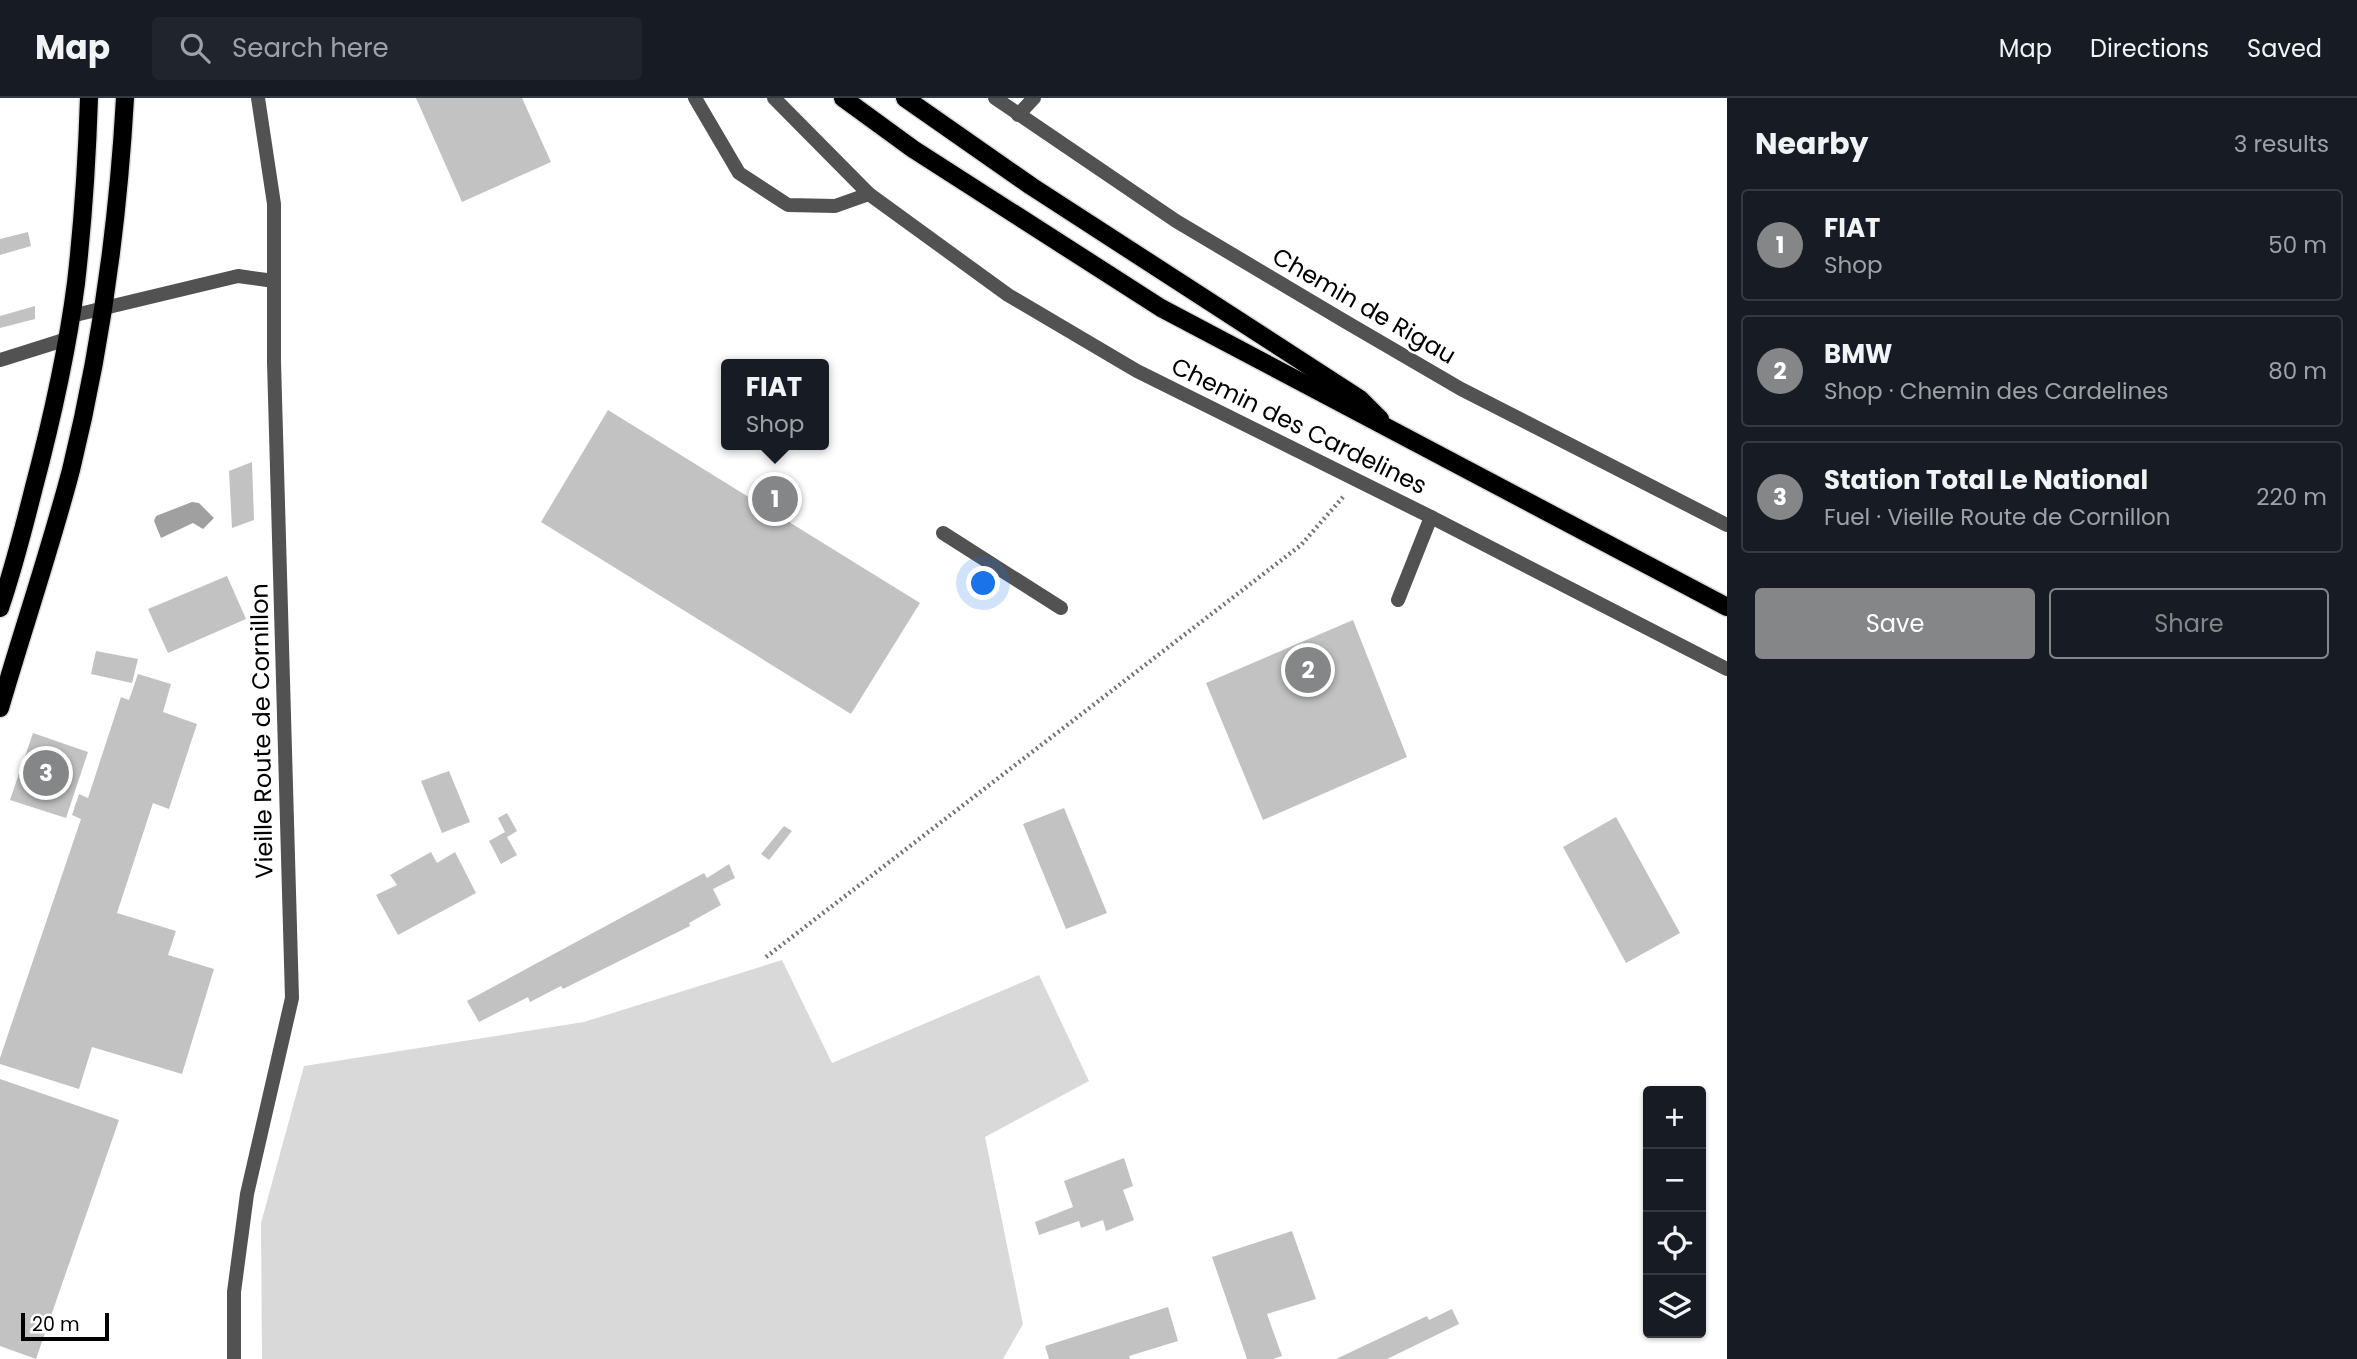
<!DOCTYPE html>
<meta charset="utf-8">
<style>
body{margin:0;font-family:Poppins,sans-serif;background:#20242c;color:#f1f3f6}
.controls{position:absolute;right:21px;bottom:21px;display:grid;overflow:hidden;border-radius:7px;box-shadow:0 2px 5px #0004}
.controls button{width:63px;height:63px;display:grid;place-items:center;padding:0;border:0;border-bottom:2px solid #363941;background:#171b24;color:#f1f3f6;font:35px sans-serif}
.scale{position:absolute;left:21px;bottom:18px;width:88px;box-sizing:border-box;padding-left:7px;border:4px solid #000;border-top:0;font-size:19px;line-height:24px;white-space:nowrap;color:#000;-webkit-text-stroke:5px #fff;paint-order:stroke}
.you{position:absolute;left:984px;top:486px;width:24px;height:24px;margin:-18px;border:5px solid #fff;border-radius:50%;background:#1a73e8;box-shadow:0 0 0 10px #1a73e833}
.badge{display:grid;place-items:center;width:46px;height:46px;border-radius:50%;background:#858687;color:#fff;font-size:23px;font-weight:700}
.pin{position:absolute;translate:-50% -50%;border:4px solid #fff;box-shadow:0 2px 7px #0006}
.popup{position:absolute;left:721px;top:261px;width:108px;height:91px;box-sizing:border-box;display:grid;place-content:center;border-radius:7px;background:#171b24;filter:drop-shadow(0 2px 5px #0005);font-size:23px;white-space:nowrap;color:#9ea1a6}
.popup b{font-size:26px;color:#f1f3f6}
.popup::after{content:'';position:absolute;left:50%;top:100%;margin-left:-14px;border:14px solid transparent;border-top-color:#171b24}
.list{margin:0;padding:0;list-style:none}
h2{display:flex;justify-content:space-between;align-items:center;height:91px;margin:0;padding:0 28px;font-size:30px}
h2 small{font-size:23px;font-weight:400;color:#9ea1a6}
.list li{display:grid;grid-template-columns:46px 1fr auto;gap:21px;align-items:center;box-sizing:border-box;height:112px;margin:0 14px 14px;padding:0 14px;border:2px solid #363941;border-radius:7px}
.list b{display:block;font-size:26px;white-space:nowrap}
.list p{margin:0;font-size:23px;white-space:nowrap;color:#9ea1a6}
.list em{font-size:23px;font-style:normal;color:#9ea1a6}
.actions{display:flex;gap:14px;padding:21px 28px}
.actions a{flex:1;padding:16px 0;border:2px solid #858687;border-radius:7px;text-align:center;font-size:24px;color:#858687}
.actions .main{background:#858687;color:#fff}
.icon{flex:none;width:38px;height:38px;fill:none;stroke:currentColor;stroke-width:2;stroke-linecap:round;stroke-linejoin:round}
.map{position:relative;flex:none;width:1727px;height:1261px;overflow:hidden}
header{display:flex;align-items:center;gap:42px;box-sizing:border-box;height:98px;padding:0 35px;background:#171b24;border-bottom:2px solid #363941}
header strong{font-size:33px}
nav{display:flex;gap:38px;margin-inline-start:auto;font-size:24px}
.search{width:490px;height:63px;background:#20242c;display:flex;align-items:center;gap:18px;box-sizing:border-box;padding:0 24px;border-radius:7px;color:#9ea1a6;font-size:26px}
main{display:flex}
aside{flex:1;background:#171b24}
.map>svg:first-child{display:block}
.green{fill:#d9d9d9}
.water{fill:#a0a0a0}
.building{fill:#c2c2c2}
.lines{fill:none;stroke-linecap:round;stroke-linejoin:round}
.primary-casing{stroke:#dbdbdb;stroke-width:21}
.path{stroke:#747474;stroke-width:4.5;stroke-dasharray:2 3.5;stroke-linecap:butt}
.lane{stroke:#525252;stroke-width:14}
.street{stroke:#525252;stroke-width:14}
.primary{stroke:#000;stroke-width:18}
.labels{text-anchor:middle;stroke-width:5;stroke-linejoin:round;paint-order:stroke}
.street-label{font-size:24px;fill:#000;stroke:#fff}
</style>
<header>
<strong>Map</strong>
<div class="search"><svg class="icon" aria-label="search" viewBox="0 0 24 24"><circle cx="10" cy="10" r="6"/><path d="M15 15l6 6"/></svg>Search here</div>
<nav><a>Map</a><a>Directions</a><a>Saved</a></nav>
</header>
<main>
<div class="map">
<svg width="1727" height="1261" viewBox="0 0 1727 1261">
<rect width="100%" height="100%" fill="#fff"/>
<path class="green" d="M782,862L832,965L1039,877L1089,983L985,1039L1023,1226L1003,1261H262L261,1125L304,968L584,924Z"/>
<path class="water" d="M192,404L199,405L214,420L203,431L193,425L161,440L154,423L156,418Z"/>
<g class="building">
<path d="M416,0H522L551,64L462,104Z"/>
<path d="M28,134L31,148L0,157V141Z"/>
<path d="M35,208V221L0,230V218Z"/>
<path d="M608,312L920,505L851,616L541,424Z"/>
<path d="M252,364L254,422L232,430L229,373Z"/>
<path d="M227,478L246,521L168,555L148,511Z"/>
<path d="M1353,522L1407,659L1263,722L1206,585Z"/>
<path d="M96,553L138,561L132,585L91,576Z"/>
<path d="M138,576L171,586L163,614L197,626L169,711L153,705L117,815L176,833L168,857L214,871L182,976L92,949L79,991L0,966V960L81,721L72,717L79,696L88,700L121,599L129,602Z"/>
<path d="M33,635L88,654L66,720L10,702Z"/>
<path d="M449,673L470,724L442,735L421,683Z"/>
<path d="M1064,710L1107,815L1066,831L1023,726Z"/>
<path d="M507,715L517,733L507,739L517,757L501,766L489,743L505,734L498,720Z"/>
<path d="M1616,719L1680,835L1626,865L1563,749Z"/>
<path d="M784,728L792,733L769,762L761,756Z"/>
<path d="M431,754L437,765L455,754L476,795L398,837L376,797L397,787L390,777Z"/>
<path d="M729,766L735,780L713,791L721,807L689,825L690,828L563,891L561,888L530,904L528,899L479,924L467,903L704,775L707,780Z"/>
<path d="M0,981L119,1022L36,1261L0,1248Z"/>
<path d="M1124,1060L1133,1088L1123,1092L1134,1122L1106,1133L1103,1122L1081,1130L1079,1123L1039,1137L1035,1124L1073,1109L1064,1083Z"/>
<path d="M1292,1133L1316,1201L1267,1216L1282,1258L1273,1261H1247L1212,1159Z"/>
<path d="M1168,1209L1178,1243L1129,1258L1130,1261H1049L1045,1248Z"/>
<path d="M1452,1211L1459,1226L1387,1261H1336L1427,1218L1429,1222Z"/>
</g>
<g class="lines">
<g class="primary-casing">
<g id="primary">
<path d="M843,0L913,51L1161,210L1727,509"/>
<path d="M905,0L1031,88L1360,301L1380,321"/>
<path d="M0,510C13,472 23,433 33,393C51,325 67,255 76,185C83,124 87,62 89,0"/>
<path d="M0,610C23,531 50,452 71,372C101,250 118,125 125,0"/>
</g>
</g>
<path class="path" d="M766,859L1301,447L1343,399"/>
<g class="lane">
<path d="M0,262L67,241"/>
<path d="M943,435L1061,510"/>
<path d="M1398,502L1431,419"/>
</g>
<g class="street">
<path d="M695,0L739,75L788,107L835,108L869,96"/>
<path d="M774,0L869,96L1008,197L1137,273L1431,419L1727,571"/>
<path d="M995,0L1176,123L1346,224L1461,291L1727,427"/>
<path d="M1018,17L1034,0"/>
<path d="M71,218L238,178L274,183"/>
<path d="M234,1261V1194L247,1096L292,900L274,264V106L258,0"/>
</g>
<use href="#primary" class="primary"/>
</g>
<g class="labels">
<g class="street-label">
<text transform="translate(1364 208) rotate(30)" y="8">Chemin de Rigau</text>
<text transform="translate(1299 328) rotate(26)" y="8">Chemin des Cardelines</text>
<text transform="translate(262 633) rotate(-91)" y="8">Vieille Route de Cornillon</text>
</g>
</g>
</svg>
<div class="controls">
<button>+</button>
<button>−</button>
<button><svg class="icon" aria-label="locate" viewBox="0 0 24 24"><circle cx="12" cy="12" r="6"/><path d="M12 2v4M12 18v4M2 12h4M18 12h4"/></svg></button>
<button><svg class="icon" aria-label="layers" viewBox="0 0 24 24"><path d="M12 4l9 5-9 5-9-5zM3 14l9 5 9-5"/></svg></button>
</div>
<div class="scale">20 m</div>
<div class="you"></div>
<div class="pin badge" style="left:775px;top:401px">1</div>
<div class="popup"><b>FIAT</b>Shop</div>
<div class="pin badge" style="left:1308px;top:572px">2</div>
<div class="pin badge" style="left:46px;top:675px">3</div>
</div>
<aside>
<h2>Nearby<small>3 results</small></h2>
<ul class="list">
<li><span class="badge">1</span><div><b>FIAT</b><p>Shop</p></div><em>50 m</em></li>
<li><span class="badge">2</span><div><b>BMW</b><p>Shop · Chemin des Cardelines</p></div><em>80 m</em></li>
<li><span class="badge">3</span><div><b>Station Total Le National</b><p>Fuel · Vieille Route de Cornillon</p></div><em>220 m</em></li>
</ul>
<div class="actions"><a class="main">Save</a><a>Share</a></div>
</aside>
</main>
